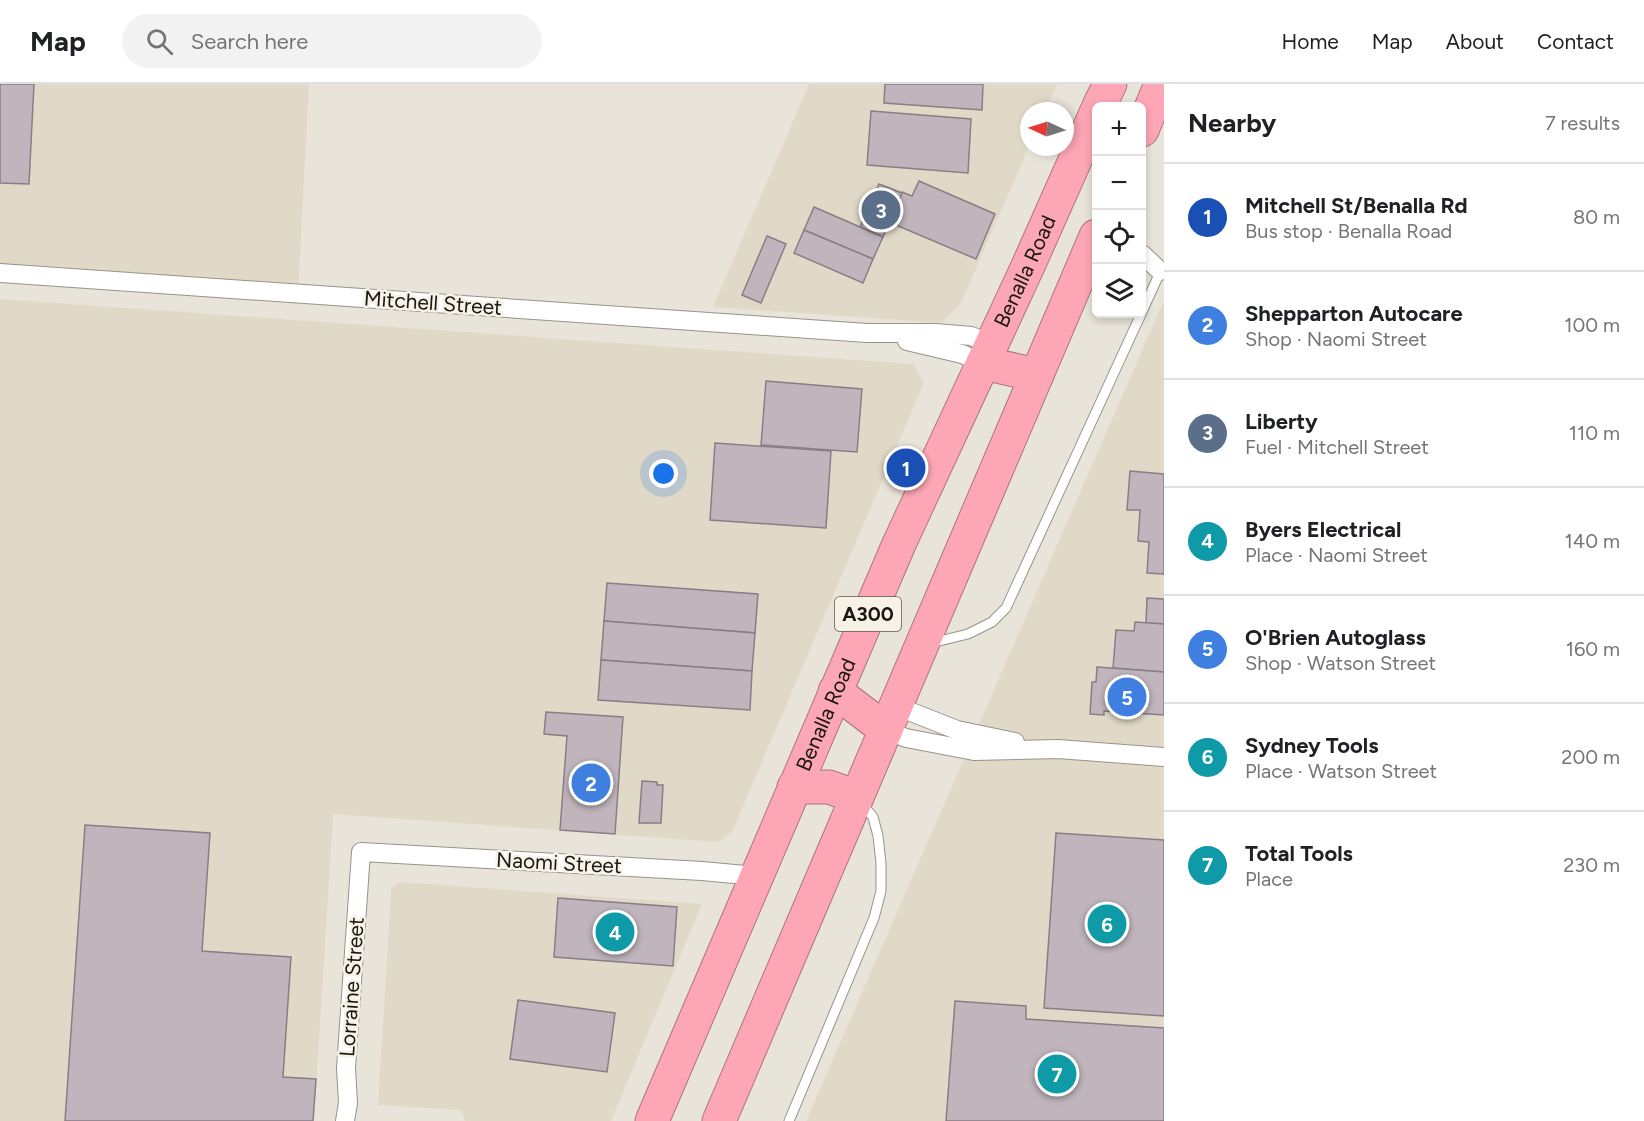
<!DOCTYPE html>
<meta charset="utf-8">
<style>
body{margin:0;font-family:Figtree,sans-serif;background:#f2f2f2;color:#202124}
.controls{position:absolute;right:18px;top:18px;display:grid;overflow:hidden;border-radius:9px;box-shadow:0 3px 9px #0003}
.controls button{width:54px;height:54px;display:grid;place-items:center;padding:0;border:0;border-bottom:2px solid #e0e0e0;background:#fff;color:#202124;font:30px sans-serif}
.compass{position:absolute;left:1020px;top:18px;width:54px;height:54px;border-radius:50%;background:#fff;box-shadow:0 3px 9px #0003;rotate:274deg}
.you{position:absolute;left:664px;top:390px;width:21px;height:21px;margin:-15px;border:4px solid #fff;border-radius:50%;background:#1a73e8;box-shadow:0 0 0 9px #1a73e833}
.badge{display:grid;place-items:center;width:39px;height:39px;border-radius:50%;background:#a8450b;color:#fff;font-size:20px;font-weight:700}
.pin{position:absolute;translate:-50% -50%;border:3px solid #fff;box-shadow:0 2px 6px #0006}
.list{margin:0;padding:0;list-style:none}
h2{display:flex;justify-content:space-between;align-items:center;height:78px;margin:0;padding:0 24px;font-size:26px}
h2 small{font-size:20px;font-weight:400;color:#757577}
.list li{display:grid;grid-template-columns:39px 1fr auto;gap:18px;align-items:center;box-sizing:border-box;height:108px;padding:0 24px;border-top:2px solid #e0e0e0}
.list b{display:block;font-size:22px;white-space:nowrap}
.list p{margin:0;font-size:20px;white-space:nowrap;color:#757577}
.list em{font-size:20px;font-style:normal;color:#757577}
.icon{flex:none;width:33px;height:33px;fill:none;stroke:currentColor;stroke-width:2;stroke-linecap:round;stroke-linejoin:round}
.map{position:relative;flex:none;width:1164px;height:1037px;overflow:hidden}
header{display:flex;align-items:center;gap:36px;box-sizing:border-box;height:84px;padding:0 30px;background:#fff;border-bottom:2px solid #e0e0e0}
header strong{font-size:28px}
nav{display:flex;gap:33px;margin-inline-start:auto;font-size:21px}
.search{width:420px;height:54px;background:#f2f2f2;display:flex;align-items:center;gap:15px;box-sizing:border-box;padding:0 21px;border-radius:33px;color:#757577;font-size:22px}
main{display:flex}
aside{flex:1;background:#fff}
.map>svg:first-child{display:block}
.built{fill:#e1d9c7}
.building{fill:#c0b5bc;stroke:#897e85;stroke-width:1.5}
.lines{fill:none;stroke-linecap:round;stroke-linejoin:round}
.lane-casing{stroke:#989388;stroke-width:11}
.street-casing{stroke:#989388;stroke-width:20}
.highway-casing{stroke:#ad747c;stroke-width:35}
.lane{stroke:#fff;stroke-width:9}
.street{stroke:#fff;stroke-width:18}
.highway{stroke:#fda6b5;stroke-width:33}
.labels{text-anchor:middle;stroke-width:5;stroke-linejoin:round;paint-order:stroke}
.shield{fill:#f7f1e6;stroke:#5c5852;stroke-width:1.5}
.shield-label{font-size:20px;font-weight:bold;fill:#191713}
.street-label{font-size:21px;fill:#191713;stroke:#f7f1e6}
</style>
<header>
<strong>Map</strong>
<div class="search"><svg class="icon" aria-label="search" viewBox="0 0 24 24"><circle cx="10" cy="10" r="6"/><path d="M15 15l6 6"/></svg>Search here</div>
<nav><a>Home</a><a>Map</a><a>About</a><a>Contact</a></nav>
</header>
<main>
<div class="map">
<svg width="1164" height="1037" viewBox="0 0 1164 1037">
<rect width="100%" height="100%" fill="#e9e4d9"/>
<g class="built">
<path d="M0,0H309L298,210L0,189Z"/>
<path d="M809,0H1057L1045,27H1029V63L961,219L941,239L713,223Z"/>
<path d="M0,215L913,280L924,299L732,748L719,758L333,730L314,1037H0Z"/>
<path d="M1164,216V1037H806Z"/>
<path d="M400,798L702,820L611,1037H465L461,1026L378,1021L391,809V805Z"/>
</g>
<g class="building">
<path d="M0,0H34L29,100L0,99Z"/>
<path d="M885,0H983L982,26L884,19Z"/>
<path d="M871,27L971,35L968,89L867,81Z"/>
<path d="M919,97L995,130L976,175L889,138L902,108L912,112Z"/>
<path d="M879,100L902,109L883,153L860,143Z"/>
<path d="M814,123L883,153L873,175L804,146Z"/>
<path d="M804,146L873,175L863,199L794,169Z"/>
<path d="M767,152L786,160L761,219L742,211Z"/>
<path d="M766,297L862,305L857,368L761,361Z"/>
<path d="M715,359L831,367L826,444L710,436Z"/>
<path d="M1130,387L1164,390V490L1147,489L1149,458L1138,457L1140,426H1127Z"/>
<path d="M607,499L758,510L755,549L604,537Z"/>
<path d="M1147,514L1164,515V540L1146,539Z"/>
<path d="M604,537L755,549L752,587L601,576Z"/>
<path d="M1135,538L1164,540V588L1113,584L1116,546L1134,547Z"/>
<path d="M601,576L752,587L750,626L598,616Z"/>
<path d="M1097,583L1164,588V631L1104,627V631L1090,630L1092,598H1096Z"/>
<path d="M546,628L623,633L615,750L560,746L567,652L544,650Z"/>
<path d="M642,697L657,698V701H663L661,739H639Z"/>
<path d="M85,741L210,749L202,867L291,873L283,993L316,995L313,1037H65Z"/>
<path d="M1056,749L1164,756V932L1044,924Z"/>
<path d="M558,814L677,823L673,882L554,873Z"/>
<path d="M518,916L615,929L607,988L510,975Z"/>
<path d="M955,917L1026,922V935L1164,944V1037H946Z"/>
</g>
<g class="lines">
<g class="lane-casing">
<g id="lane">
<path d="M1142,228L1161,186"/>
<path d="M931,559L968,550L992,538L1006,524L1141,230"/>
<path d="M789,1037L874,834L881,807V779L878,752L873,733L862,720"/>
</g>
</g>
<g class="street-casing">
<g id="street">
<path d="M1142,170L1160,187"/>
<path d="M0,189L867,249H936L971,252L992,260"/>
<path d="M907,257L962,270L983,279"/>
<path d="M896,622L957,646L1015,658"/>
<path d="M886,646L906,654L974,667L1058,665L1164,673"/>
<path d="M345,1037L348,1019L346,984L361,768L702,787L756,792"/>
</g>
</g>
<g class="highway-casing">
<g id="highway">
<path d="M1099,22L1110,0"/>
<path d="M1142,46L1161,0"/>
<path d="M983,279L1037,291"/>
<path d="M835,607L886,646"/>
<path d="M794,703H829L857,713"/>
<path id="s1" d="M652,1037L899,460L1028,182L1096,29"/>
<path d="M719,1037L1096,152"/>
</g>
</g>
<use href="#lane" class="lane"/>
<use href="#street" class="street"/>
<use href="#highway" class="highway"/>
</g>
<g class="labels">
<rect class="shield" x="835" y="513" width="66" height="34" rx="4.5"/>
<g class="shield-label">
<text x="868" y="537">A300</text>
</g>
<g class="street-label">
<text dy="7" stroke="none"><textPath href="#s1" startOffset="928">Benalla Road</textPath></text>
<text transform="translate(433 219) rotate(4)" y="7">Mitchell Street</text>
<text dy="7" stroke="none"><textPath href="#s1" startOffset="442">Benalla Road</textPath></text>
<text transform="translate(559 779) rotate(3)" y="7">Naomi Street</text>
<text transform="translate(352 903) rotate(-86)" y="7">Lorraine Street</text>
</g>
</g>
</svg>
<div class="controls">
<button>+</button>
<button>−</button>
<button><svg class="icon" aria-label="locate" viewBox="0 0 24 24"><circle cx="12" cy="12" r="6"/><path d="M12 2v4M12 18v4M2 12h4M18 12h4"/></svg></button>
<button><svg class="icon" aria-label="layers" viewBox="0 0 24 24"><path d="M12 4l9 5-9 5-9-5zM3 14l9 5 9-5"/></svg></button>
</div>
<svg class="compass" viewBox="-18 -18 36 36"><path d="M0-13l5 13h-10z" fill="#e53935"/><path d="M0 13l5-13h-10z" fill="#757577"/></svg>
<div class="you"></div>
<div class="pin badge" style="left:906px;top:384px;background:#1a4fb4">1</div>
<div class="pin badge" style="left:591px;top:699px;background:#3f7fe0">2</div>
<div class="pin badge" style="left:881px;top:126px;background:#5c6f8a">3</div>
<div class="pin badge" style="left:615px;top:848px;background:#0f9aa8">4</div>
<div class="pin badge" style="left:1127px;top:613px;background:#3f7fe0">5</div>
<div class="pin badge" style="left:1107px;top:840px;background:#0f9aa8">6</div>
<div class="pin badge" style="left:1057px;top:990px;background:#0f9aa8">7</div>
</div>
<aside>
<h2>Nearby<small>7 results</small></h2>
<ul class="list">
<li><span class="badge" style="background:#1a4fb4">1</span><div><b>Mitchell St/Benalla Rd</b><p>Bus stop · Benalla Road</p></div><em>80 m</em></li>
<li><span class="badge" style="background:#3f7fe0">2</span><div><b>Shepparton Autocare</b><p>Shop · Naomi Street</p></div><em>100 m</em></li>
<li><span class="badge" style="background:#5c6f8a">3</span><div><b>Liberty</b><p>Fuel · Mitchell Street</p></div><em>110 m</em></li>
<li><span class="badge" style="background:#0f9aa8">4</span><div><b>Byers Electrical</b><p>Place · Naomi Street</p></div><em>140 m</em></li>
<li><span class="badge" style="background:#3f7fe0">5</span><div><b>O'Brien Autoglass</b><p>Shop · Watson Street</p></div><em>160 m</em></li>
<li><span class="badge" style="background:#0f9aa8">6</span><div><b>Sydney Tools</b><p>Place · Watson Street</p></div><em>200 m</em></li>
<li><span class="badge" style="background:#0f9aa8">7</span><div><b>Total Tools</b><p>Place</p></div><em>230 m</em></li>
</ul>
</aside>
</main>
